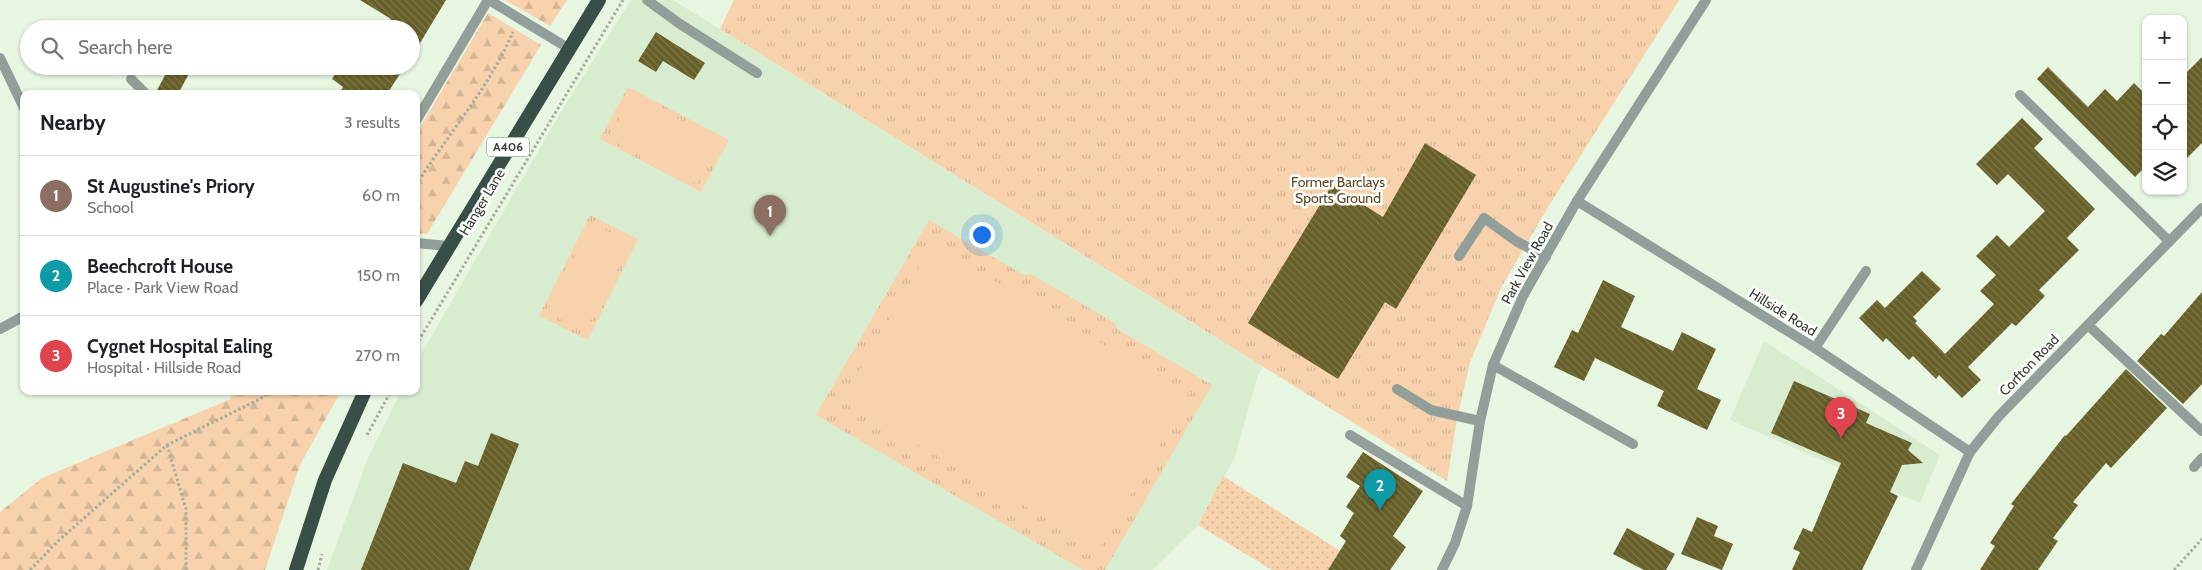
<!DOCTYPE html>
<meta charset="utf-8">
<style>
body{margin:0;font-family:Cabin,sans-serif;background:#f6f6f6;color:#202124}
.controls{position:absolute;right:15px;top:15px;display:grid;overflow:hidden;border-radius:10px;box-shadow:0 1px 4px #0004}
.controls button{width:45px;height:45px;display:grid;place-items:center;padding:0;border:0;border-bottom:1px solid #e0e0e0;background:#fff;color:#202124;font:25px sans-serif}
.you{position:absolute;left:981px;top:234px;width:18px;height:18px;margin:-12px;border:4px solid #fff;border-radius:50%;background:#1a73e8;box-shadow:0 0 0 8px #1a73e833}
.badge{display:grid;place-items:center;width:32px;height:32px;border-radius:50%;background:#d93025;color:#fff;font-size:16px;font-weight:700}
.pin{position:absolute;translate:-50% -41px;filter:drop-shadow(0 1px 2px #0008)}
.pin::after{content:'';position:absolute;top:26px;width:18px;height:15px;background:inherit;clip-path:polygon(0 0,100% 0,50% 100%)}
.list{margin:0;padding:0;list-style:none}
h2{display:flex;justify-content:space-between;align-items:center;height:65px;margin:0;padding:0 20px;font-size:21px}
h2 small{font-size:16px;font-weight:400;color:#757577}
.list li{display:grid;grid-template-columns:32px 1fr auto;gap:15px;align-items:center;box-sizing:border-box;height:80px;padding:0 20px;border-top:1px solid #e0e0e0}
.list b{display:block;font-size:19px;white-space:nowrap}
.list p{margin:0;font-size:16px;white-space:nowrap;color:#757577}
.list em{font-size:16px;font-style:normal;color:#757577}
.icon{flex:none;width:28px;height:28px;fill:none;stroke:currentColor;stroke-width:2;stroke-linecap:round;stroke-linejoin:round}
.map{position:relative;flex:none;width:2202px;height:570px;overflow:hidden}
.search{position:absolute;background:#fff;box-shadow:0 1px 4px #0004;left:20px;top:20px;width:400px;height:55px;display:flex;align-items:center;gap:12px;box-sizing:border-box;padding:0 18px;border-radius:28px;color:#757577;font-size:19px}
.panel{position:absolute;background:#fff;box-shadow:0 1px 4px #0004;left:20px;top:90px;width:400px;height:305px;border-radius:10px}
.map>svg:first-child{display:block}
.built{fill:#d8edd0}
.grass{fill:url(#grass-tufts)}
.forest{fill:url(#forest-firs)}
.garden{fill:url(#garden-dots)}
.pitch{fill:#f7d2ac}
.building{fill:url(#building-back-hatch)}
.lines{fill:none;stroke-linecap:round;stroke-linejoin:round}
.path{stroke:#a2ae9e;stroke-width:3;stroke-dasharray:2.5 2.5;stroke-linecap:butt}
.service{stroke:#929e9a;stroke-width:10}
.minor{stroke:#929e9a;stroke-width:10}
.trunk{stroke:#384e47;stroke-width:14}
.labels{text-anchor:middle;stroke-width:5;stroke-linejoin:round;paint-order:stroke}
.shield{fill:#fcfffb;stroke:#727770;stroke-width:1}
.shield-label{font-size:12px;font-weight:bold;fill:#373d35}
.park-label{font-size:14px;fill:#624523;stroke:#fcfffb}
.street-label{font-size:14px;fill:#373d35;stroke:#fcfffb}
</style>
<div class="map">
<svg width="2202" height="570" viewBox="0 0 2202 570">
<defs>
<pattern id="grass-tufts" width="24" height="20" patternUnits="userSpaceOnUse" patternTransform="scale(1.25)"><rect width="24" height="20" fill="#f7d2ac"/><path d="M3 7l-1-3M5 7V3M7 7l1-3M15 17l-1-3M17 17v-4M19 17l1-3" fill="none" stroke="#d4b595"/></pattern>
<pattern id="forest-firs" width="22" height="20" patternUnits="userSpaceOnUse" patternTransform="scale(1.25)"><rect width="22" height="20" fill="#f7d2ac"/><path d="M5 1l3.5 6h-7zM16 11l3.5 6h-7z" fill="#d4b595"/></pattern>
<pattern id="garden-dots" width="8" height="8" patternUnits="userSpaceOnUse" patternTransform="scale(1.25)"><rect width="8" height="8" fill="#f7d2ac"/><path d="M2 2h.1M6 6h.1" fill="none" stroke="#d4b595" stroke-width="1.8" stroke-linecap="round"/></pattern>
<pattern id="building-back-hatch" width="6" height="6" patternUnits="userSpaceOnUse" patternTransform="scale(1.25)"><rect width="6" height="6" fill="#665f27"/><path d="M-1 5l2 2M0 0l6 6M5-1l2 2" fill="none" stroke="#7d784e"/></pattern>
</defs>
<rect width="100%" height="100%" fill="#e7f6e1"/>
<g class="built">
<path d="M631,0H673L1263,367L1258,374L1235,457L1198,525L1152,570H327L368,458L401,391H416V363L562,110Z"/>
<path d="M1764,341L1940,455L1920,503L1730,420Z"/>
</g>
<g class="grass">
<path d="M734,0H1679L1550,204L1502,286L1470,362L1457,419L1447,481L720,29Z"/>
<path d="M628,87L729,140L701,192L600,139Z"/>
<path d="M590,215L638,239L588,340L539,316Z"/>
<path d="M929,220L1024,275L1031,274L1115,323L1117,329L1212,385L1105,570H1083L816,415Z"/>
</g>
<g class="forest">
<path d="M505,0H567L550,26Z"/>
<path d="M488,13L541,45L427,234L416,233V134Z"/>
<path d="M231,391H341L300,465L265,570H0V512L42,478L231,399Z"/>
</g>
<path class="garden" d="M1223,476L1370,570H1272L1198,525Z"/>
<g class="pitch">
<path d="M632,95L720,141L697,185L609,139Z"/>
<path d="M592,223L631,243L585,332L547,312Z"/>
<path d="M932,245L1189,394L1099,549L842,401Z"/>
</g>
<g class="building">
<path d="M360,0H446L411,58V29H384L391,19Z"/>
<path d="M656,32L705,63L694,80L663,61L656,72L638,61Z"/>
<path d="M2202,57V143L2183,162V76Z"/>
<path d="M170,66H193L178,94H155Z"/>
<path d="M340,66H405L387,94H339L343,87L332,79Z"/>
<path d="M2048,67L2088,107L2105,89L2117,101L2134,83L2146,95V166L2135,177L2037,79Z"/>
<path d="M2022,118L2043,139L2034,148L2095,209L2067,238L2079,250L2039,290L2045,296L2016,326L2012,323L1968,367L1981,380L1962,398L1939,375L1936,379L1913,356L1909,360L1886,338L1883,342L1859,318L1877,300L1885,308L1922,271L1941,289L1913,317L1917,321L1915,323L1945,354L1994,304L1980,291L1996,275L1976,256L1997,235L2009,247L2045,211L2008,174L1997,185L1976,164Z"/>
<path d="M1425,143L1476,175L1396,309L1385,302L1338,379L1248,323L1332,185L1383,217Z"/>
<path d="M1603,280L1635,296L1621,327L1673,351L1682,332L1716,349L1697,389L1721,400L1707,430L1657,406L1664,391L1595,358L1584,381L1554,367L1572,330L1578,333Z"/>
<path d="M2202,292V384L2183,404L2137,361L2161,334L2164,336Z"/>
<path d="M2126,369L2167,408L2111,468L2106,463L2073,502L2078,505L2053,538L2058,541L2038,570H1980L1995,546L1990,543L2014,506L2011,504L2065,435L2066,436Z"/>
<path d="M1794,381L1870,414L1866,423L1912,443L1908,450L1923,463L1902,465L1890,492L1898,496L1862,570H1792L1800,552L1793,549L1803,528L1812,532L1841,463L1771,433Z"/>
<path d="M491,433L519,444L469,570H361L403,463L456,483L465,461L478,466Z"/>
<path d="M1363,452L1423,491L1393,536L1406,547L1390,570H1328L1346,541L1340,536L1354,513L1346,507L1360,486L1346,477Z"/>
<path d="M1697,517L1718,526L1714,536L1733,544L1722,570L1681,554Z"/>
<path d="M1627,528L1675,554L1666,570H1644L1613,554Z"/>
</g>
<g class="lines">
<g class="path">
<path d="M416,185C448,134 489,88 513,32"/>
<path d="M416,345L623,0"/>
<path d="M367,435L391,391"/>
<path d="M167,445L186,509V570"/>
<path d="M30,570L58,541L167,445L260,399L269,391"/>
<path d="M318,570L322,554"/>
<path d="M2174,570L2202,539"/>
</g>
<g class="service">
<path d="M647,0L680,24L757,73"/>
<path d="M131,79L146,94"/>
<path d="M2020,95L2169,241"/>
<path d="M1459,256L1484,218L1516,241L1546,257"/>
<path d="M2088,325L2202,431"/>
<path d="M1815,348L1866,271"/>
<path d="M1493,365L1633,444"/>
<path d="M1397,389L1431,410L1480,421"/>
<path d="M1350,435L1467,506"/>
<path d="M2194,467L2202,458"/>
</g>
<g class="minor">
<path d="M489,0L568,48"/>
<path d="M0,58L24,108"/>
<path d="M416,121L488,0"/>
<path d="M1577,201L1815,348L1970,452"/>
<path d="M416,243L448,246"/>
<path d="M0,329L24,316"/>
<path d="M1442,570L1455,543L1467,506L1480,421L1493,365L1523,296L1577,201L1706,0"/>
<path d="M1916,570L1970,452L1999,416L2202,208"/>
</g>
<g class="trunk">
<path d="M416,301L599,0"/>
<path d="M296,570L325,480L365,391"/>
</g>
</g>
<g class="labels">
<rect class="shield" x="487" y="137.5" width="42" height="19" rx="4"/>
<g class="shield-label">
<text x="508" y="151">A406</text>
</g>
<g class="park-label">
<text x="1338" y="187">Former Barclays<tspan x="1338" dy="16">Sports Ground</tspan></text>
</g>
<g class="street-label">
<text transform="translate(482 202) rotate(-59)" y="5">Hanger Lane</text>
<text transform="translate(1527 263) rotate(-61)" y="5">Park View Road</text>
<text transform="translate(1783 312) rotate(32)" y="5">Hillside Road</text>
<text transform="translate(2029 365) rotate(-46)" y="5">Corfton Road</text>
</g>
</g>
</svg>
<div class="controls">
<button>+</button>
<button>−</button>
<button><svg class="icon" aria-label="locate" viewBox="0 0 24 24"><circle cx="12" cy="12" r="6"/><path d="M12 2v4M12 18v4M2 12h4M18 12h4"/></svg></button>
<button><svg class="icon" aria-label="layers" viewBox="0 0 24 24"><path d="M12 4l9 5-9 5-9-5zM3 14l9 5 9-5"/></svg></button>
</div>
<div class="you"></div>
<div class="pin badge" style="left:770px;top:236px;background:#8d6e63">1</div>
<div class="pin badge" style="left:1380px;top:510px;background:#0f9aa8">2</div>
<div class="pin badge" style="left:1841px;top:438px;background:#e0444e">3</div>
<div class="search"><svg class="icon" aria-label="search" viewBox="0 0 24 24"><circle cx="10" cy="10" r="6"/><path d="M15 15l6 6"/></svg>Search here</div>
<section class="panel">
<h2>Nearby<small>3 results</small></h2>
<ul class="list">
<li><span class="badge" style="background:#8d6e63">1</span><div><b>St Augustine's Priory</b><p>School</p></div><em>60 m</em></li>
<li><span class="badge" style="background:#0f9aa8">2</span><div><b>Beechcroft House</b><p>Place · Park View Road</p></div><em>150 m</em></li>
<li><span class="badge" style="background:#e0444e">3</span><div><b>Cygnet Hospital Ealing</b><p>Hospital · Hillside Road</p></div><em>270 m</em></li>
</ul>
</section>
</div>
